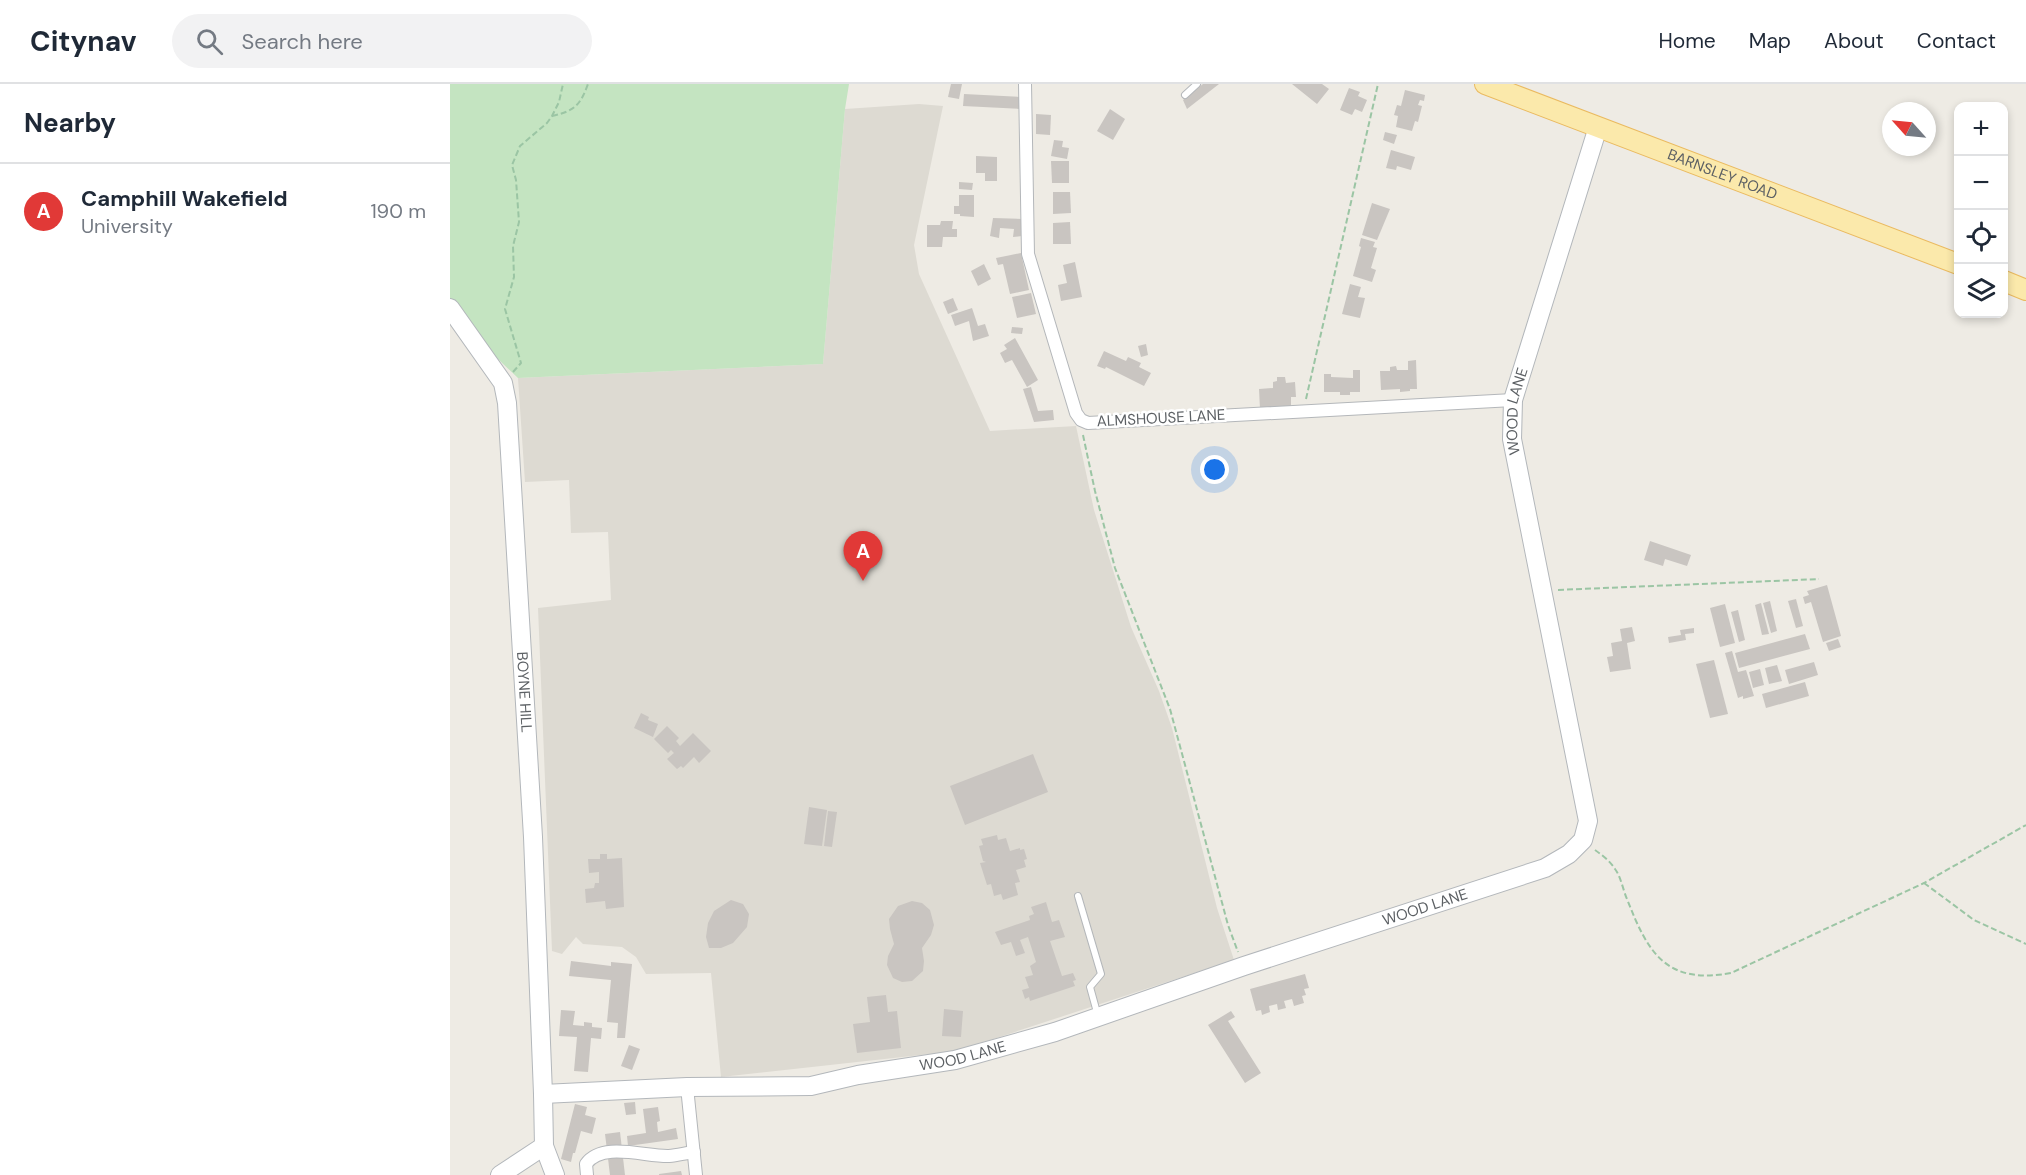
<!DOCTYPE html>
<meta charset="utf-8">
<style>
body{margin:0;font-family:"DM Sans",sans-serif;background:#f2f2f3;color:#1f2937}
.controls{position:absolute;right:18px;top:18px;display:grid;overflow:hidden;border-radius:12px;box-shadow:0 3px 9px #0003}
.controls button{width:54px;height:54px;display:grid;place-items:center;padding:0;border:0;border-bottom:2px solid #e0e1e3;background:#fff;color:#1f2937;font:30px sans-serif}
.compass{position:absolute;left:1432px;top:18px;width:54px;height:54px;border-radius:50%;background:#fff;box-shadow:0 3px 9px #0003;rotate:297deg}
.you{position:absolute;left:765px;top:386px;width:21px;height:21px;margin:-15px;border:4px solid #fff;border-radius:50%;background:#1a73e8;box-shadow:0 0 0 9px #1a73e833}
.badge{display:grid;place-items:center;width:39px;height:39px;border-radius:50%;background:#e13937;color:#fff;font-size:20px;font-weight:700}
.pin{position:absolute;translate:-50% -50px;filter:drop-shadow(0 2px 3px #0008)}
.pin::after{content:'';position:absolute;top:32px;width:21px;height:18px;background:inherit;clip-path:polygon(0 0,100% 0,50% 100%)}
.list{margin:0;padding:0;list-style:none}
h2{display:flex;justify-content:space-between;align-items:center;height:78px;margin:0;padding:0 24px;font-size:26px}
h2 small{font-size:20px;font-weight:400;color:#747a83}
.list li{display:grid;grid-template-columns:39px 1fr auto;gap:18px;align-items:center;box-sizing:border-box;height:96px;padding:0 24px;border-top:2px solid #e0e1e3}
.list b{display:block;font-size:22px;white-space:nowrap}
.list p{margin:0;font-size:20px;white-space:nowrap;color:#747a83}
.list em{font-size:20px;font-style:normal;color:#747a83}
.icon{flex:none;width:33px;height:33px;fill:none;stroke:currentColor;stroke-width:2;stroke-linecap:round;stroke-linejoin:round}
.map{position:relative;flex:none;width:1576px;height:1091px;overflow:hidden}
header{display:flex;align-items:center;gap:36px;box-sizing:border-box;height:84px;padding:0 30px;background:#fff;border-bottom:2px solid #e0e1e3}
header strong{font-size:28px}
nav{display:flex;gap:33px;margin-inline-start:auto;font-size:21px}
.search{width:420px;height:54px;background:#f2f2f3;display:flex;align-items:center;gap:15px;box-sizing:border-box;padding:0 21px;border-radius:33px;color:#747a83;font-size:22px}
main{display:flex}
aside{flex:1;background:#fff}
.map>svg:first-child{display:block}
.education{fill:#dddad2}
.green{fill:#c4e4c1}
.building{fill:#c9c5c1}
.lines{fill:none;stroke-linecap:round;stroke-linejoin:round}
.lane-casing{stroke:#b4b7ba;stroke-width:8}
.street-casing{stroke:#b4b7ba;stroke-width:14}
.secondary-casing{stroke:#b3b7bb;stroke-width:20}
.primary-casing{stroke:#eaba60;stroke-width:22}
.path{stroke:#9bc5a4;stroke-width:2;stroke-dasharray:6 3;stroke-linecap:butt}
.lane{stroke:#fff;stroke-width:6}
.street{stroke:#fff;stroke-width:12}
.secondary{stroke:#fff;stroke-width:18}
.primary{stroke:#fbe9ab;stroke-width:20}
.labels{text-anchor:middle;stroke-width:5;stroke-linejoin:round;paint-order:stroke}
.street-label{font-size:15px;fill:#5c6064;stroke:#fff}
</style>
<header>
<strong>Citynav</strong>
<div class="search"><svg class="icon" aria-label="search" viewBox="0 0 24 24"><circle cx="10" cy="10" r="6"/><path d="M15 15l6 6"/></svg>Search here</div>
<nav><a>Home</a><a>Map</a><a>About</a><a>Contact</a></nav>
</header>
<main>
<aside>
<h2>Nearby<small></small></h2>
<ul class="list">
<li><span class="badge">A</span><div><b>Camphill Wakefield</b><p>University</p></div><em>190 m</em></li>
</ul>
</aside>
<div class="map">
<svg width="1576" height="1091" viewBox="0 0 1576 1091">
<rect width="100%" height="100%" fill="#eeebe4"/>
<path class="education" d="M469,20L493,22L464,161L469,190L540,347L626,342L644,426L681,543L709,607L722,644L767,824L784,876L507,967L271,993L261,889L196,890L186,873L172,863L133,860L126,853L112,870L102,867L88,524L161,516L158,448L121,449L119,396L75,398L68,294L373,280L395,25Z"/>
<path class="green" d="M0,0H399L395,25L373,280L68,294L7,236L0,224Z"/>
<g class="building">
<path d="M501,0H512L509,15L498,13Z"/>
<path d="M753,0H769L737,25L733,16Z"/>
<path d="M842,0H872L879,5L867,20Z"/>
<path d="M899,4L910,8L908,12L917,16L912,28L905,25L902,31L890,26Z"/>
<path d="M955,6L975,11L974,17L970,16L968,21L972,22L968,38L965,37L962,47L946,43L948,32L944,31L947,21L951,22Z"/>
<path d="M514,10L572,13L571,25L513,22Z"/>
<path d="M660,25L675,35L663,56L647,47Z"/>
<path d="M586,30L601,31L600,51L586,50Z"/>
<path d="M935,48L947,51L944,60L933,56Z"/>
<path d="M604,56L613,57L612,63L619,64L617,75L601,72Z"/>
<path d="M941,66L965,73L961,86L947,82L946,86L936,84Z"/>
<path d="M526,72L547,73V97H535V89H526Z"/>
<path d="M601,77H619V99H602Z"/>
<path d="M509,98L523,99L522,106L509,105Z"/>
<path d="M603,108H620L621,129L603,130Z"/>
<path d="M509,111H524V133L510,132V130H504V122H509Z"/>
<path d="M922,119L940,125L927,156L912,151Z"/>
<path d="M543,134L573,135L572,152L563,153L564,145L550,144L549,154L540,152Z"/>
<path d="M491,137H503L502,145H507V153H493L492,163H477V141H490Z"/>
<path d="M620,138L621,160H603V139Z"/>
<path d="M911,154L925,158L923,163L927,164L921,184L926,186L922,198L903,192L911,163L909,162Z"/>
<path d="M571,169L579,206L560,210L553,180L548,181L546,174Z"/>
<path d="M625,178L632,213L611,217L608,201L617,199L613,181Z"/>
<path d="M534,180L541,195L528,202L521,187Z"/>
<path d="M900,200L911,203L908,213L915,214L910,234L892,230Z"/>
<path d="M581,209L586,230L567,234L562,213Z"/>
<path d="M503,214L508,226L498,230L493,218Z"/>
<path d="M522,224L528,242L535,240L539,252L523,257L519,237L505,242L501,231Z"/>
<path d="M562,243L573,244L572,250L561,249Z"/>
<path d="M565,254L588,296L577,303L562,276L555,279L550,269L557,265L554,261Z"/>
<path d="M696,260L698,271L691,273L688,262Z"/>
<path d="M654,267L676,277L678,273L691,279L689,283L701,289L694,302L656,283L655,285L647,282Z"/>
<path d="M966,276L967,305H960V307L950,308V305L931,306L930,287H940V283L946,282L947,286H958V277Z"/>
<path d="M903,286H910V308H900V311H890V308H874V290H881V293L903,294Z"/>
<path d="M827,293H835L836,299L845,298L846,313H841V324L810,325L809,305L823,304V298L827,297Z"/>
<path d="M581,303L588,327L603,326L604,336L584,338L573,305Z"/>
<path d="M1200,457L1241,471L1237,482L1215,475L1213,482L1194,476Z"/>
<path d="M1377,501L1391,552L1373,558L1361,518L1355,520L1353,513L1359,511L1357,507Z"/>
<path d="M1346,515L1353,542L1346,544L1338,517Z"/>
<path d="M1320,517L1327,547L1321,549L1313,519Z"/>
<path d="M1311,519L1319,550L1312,551L1305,521Z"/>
<path d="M1275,520L1285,559L1270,563L1260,524Z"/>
<path d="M1288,526L1295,556L1289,558L1281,528Z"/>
<path d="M1182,543L1185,557L1177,559L1181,585L1160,588L1157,573L1163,572L1161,559L1172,557L1170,545Z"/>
<path d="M1244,544V549L1235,550L1236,556L1219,559L1218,553L1231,551L1230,546Z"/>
<path d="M1355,550L1360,565L1289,584L1285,569Z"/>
<path d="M1388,555L1391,563L1379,567L1376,559Z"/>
<path d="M1282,567L1288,588L1296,586L1304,612L1293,615V612L1288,614L1275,569Z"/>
<path d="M1264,576L1278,630L1260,634L1246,580Z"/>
<path d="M1364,578L1368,591L1339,600L1335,586Z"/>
<path d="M1327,581L1332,597L1319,600L1315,584Z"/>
<path d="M1310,585L1314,601L1303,604L1299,588Z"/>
<path d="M1355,598L1359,612L1316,624L1312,610Z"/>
<path d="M191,629L199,633L198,636L208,640L203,653L184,644Z"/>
<path d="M217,642L229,654L226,657L230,662L243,649L261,667L249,679L244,673L233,684L231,682L227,685L217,675L224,669L221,666L218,669L204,655Z"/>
<path d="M583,670L598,708L515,741L500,702Z"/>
<path d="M359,723L377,726L372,762L354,760Z"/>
<path d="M378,727L387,728L382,763L374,762Z"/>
<path d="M547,751L548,756L556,754L560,767L570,764V766L574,765L577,775L574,776L576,783L566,786L570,798L565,799L568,811L553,816L551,810L544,812L541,800L537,801L530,779L536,778L533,777L529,762L533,761L531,755Z"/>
<path d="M150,770H157V775L172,774L174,823L156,825L155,817L136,819L135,805L144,804L145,799H149V788L139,789L138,775H150Z"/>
<path d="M281,816L293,820L299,830L297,843L283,859L271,864H259L256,853L258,839L264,827Z"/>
<path d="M462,817L472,819L480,826L484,841L481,851L472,864L474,877L473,887L462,897L452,898L443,894L437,881L438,872L444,860L440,845L439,835L448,822Z"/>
<path d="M596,818L602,838L609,836L615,853L600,857L612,892L623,889L626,896L623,897L625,902L580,917L579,913L575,915L572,906L579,904L575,893L583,891L580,882L586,878L578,853L570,856L575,869L566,872L561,858L551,861L545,848L580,836L579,832L584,830L581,823Z"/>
<path d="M121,877L161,882V878L182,880L175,954H167L168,939L157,938L161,896L119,892Z"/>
<path d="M855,890L859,904L854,905L856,911L852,912L854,919L844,922L842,915L834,917L836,924L828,926L827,920L819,922L820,928L812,931L811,926L806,927L800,905Z"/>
<path d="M436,911L438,928L447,927L451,964L407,969L403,940L420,938L417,913Z"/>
<path d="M494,925L513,927L511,953L492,952Z"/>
<path d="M111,926L125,927L123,941L134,942V938L142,939V943L152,944L151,955L141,954L138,988L124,987L127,953L109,952Z"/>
<path d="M781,927L785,933L778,937L811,989L795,999L758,941Z"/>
<path d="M179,961L190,965L182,986L171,982Z"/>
<path d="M185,1018L186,1030L176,1031L174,1019Z"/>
<path d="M125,1020L137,1023L135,1031L146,1034L142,1050L131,1047L125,1069H123L121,1078L111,1075Z"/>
<path d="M208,1023L210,1037L207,1038L208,1048L226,1044L228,1055L178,1062L177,1052L196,1049L193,1025Z"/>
<path d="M170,1048L175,1091H160L155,1050Z"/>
<path d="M231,1087L232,1091H209V1090Z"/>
</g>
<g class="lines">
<g class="lane-casing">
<g id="lane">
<path d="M735,11L747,0"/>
<path d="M628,812L651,890L640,903L648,932"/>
</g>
</g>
<g class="street-casing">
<g id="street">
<path d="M575,0L578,170L626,329L631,336L638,339L1063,316"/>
<path d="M237,1003L246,1091"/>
<path d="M137,1091L136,1080C152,1057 196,1073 219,1072C228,1071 236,1069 244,1068"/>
</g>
</g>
<g class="secondary-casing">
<g id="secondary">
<path id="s1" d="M0,224L53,299L57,319L83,753L93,1010L94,1062L105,1091"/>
<path id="s2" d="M93,1010L237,1003L361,1002L408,991L505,976L605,948L794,882L1095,784L1119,770L1133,756L1138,737L1062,355L1063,316L1148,43"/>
<path d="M50,1091L94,1062"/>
</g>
</g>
<g class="primary-casing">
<g id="primary">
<path id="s3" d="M1035,0L1508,180"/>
<path d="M1554,197L1576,206"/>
</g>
</g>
<g class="path">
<path d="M102,32C124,27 130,22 138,0"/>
<path d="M63,288L71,279L55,225L64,193L63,162L69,138L66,96L62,81L70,62L97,39L102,32L109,18L113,0"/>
<path d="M856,315L928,0"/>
<path d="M633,351L645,407L665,484L720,625L778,841L788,868"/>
<path d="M1108,506L1369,495"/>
<path d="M1145,766C1152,771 1160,777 1165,785C1171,793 1173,806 1177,815C1198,869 1216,901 1281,889L1474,799L1576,741"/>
<path d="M1474,799L1524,836L1576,860"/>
</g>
<use href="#lane" class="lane"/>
<use href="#street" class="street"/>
<use href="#secondary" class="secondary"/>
<use href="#primary" class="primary"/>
</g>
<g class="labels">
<g class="street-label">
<text dy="5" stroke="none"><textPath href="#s3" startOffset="254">BARNSLEY ROAD</textPath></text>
<text dy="5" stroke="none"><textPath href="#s2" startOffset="1520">WOOD LANE</textPath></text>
<text transform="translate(711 334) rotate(-3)" y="5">ALMSHOUSE LANE</text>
<text dy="5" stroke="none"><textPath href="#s1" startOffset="402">BOYNE HILL</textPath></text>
<text dy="5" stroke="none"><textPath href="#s2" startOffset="909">WOOD LANE</textPath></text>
<text dy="5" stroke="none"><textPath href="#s2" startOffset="423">WOOD LANE</textPath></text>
</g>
</g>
</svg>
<div class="controls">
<button>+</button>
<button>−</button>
<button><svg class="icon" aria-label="locate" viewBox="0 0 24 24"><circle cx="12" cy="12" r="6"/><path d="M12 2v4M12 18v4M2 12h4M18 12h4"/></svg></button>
<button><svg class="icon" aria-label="layers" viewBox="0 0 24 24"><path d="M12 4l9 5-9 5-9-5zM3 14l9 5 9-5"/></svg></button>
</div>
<svg class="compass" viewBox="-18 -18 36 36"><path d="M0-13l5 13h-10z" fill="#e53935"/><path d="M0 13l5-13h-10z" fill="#747a83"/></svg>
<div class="you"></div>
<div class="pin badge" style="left:413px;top:497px">A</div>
</div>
</main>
